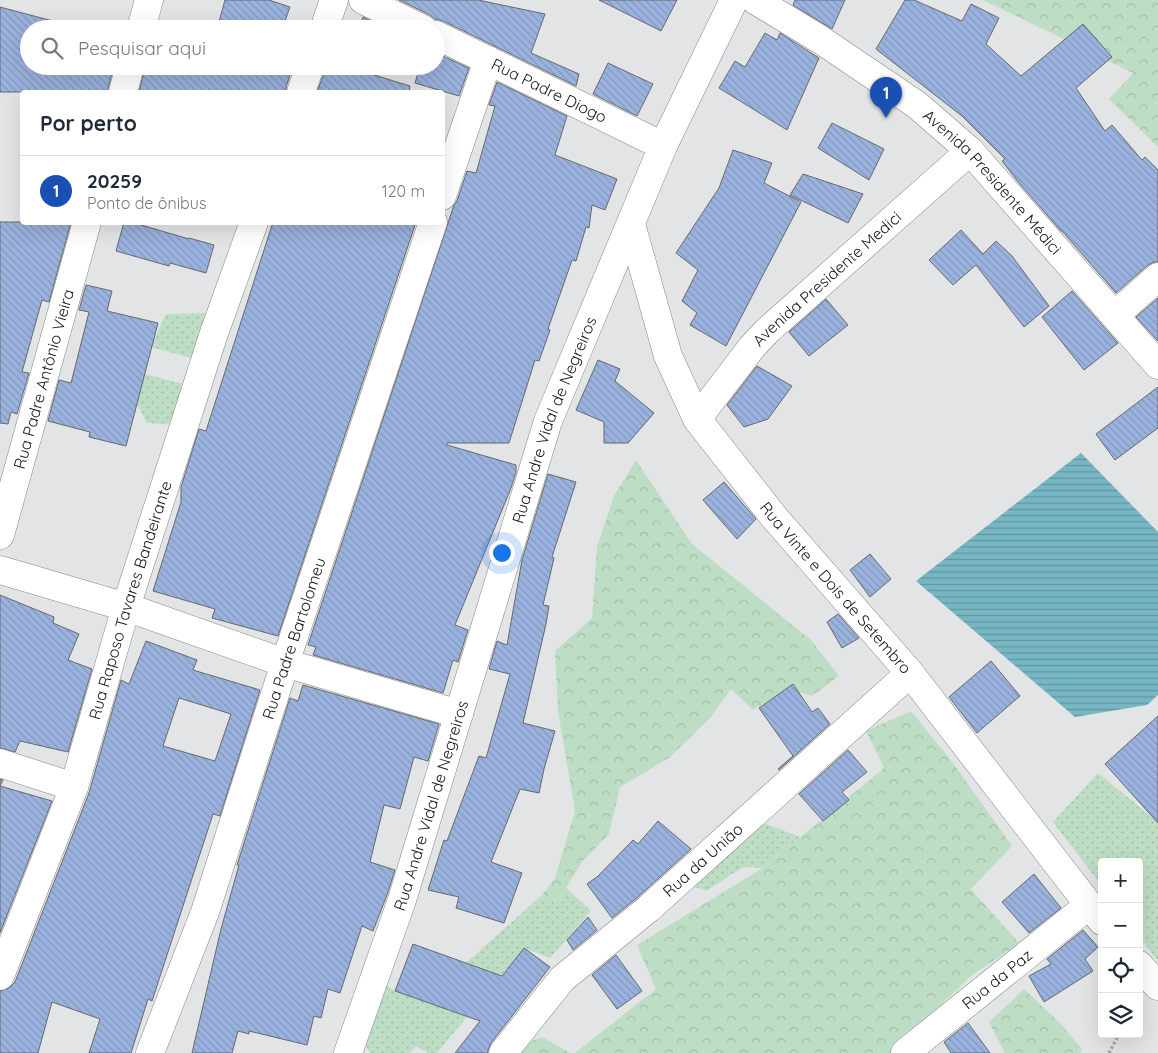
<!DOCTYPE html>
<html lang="pt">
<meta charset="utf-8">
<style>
body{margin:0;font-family:Quicksand,sans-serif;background:#f2f2f3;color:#1f2937}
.controls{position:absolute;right:15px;bottom:15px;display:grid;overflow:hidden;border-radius:5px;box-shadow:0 5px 20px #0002}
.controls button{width:45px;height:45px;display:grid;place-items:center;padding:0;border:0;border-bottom:1px solid #e0e1e3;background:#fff;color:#1f2937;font:25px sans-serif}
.you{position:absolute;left:501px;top:552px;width:18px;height:18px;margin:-12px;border:4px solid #fff;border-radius:50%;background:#1a73e8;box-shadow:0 0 0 8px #1a73e833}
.badge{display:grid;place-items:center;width:32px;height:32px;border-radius:50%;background:#705a2a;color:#fff;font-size:16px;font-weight:700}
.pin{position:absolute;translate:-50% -41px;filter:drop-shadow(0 1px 2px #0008)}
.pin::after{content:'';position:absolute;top:26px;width:18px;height:15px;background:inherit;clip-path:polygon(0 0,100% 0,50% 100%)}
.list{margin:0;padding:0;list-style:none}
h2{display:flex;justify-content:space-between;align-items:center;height:65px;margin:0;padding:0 20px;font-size:21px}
h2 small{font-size:16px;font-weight:400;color:#747a83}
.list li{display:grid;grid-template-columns:32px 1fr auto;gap:15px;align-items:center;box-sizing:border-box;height:70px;padding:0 20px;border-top:1px solid #e0e1e3}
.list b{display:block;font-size:19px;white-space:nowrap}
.list p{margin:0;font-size:16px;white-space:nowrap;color:#747a83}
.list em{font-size:16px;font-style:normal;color:#747a83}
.icon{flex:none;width:28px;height:28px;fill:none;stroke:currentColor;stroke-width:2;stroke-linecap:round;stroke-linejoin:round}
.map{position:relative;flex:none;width:1158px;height:1053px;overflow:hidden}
.search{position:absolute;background:#fff;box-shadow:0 5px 20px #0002;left:20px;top:20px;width:425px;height:55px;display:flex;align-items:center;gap:12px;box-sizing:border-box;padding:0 18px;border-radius:28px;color:#747a83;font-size:19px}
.panel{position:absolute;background:#fff;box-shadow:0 5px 20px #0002;left:20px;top:90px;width:425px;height:135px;border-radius:5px}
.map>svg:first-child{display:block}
.grass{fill:url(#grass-dots)}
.forest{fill:url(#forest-crowns)}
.water{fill:url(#water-rules)}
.building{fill:url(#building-back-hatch);stroke:#68696b;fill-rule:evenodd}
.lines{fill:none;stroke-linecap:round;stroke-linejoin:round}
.street-casing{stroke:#868789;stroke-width:29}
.secondary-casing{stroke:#868789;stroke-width:29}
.path{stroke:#a1a2a3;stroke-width:3;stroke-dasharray:2.5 2.5;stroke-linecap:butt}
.street{stroke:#fff;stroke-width:28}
.secondary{stroke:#fff;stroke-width:28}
.labels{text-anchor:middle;stroke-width:4;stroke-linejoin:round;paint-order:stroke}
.street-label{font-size:16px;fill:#171718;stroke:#e3e4e6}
</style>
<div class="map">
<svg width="1158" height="1053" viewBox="0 0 1158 1053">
<defs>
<pattern id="grass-dots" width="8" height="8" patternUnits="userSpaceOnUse" patternTransform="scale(1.25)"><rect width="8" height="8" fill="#bddec5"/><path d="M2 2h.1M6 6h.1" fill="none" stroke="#a2bea8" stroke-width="1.8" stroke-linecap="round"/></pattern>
<pattern id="forest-crowns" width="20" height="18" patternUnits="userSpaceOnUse" patternTransform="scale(1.25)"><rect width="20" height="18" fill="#bddec5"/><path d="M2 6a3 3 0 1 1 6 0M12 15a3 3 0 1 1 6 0" fill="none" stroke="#a2bea8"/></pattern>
<pattern id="water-rules" width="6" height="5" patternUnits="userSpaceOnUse" patternTransform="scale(1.25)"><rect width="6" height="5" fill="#77b7c4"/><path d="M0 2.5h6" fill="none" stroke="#61949e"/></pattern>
<pattern id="building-back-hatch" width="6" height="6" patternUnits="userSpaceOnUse" patternTransform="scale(1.25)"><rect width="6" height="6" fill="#9ab2de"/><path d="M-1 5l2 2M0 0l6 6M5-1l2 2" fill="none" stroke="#8498be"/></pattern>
</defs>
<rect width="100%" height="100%" fill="#e3e4e6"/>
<g class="grass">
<path d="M206,313L204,338L192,358L151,347L166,314Z"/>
<path d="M144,374L183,384L170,424L147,423L137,404Z"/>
<path d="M1098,773L1153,818L1158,815V961L1139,936V862H1102V886L1053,822Z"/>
<path d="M735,810L759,821L800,837L763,868L743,867L706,891L687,884L704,841Z"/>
<path d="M566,888L591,911L550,958L524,948L437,1053H428L416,1046L410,1053H370L363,1040L384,985L395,991L466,963L541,896L559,903Z"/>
</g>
<g class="forest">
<path d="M983,0H1158V147L1109,99L1133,73Z"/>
<path d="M636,460L692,544L811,640L839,676L812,696L787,689L753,710L731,689L711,717L669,758L620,787L609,834L582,862L566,888L559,903L541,896L555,878L575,811L558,711L555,651L592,618L597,547L614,496Z"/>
<path d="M911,711L953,763L1012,846L971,889L1019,943L971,976L891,1053H575L656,989L637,945L763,868L884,768L866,731Z"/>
<path d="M1024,989L1060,1023L1082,1049L1080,1053H1005L989,1022Z"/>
<path d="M542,1037L570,1053H516L521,1045Z"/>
</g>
<path class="water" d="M1081,453L1158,532V695L1147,705L1075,717L916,581Z"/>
<g class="building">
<path d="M225,0H269L290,7L282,29H217Z"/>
<path d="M399,0H478L545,14L531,53L579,74L576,86L443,21L435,19L430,15Z"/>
<path d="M599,0H677L661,31Z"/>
<path d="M795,0H845L832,29L793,5Z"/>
<path d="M905,0H914L962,21L971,4L999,18L986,44L1021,76L1083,24L1112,57L1076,88L1105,131L1112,125L1142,160L1145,157L1158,170V262H1154L1148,265L1116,293L1062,231H1061L1019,183L1002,161L1005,159L962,116L876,49Z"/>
<path d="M0,7L83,29H29V66H114L108,88V92H0Z"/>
<path d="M363,17L387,29H359Z"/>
<path d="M765,33L777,40L780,33L819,58L787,130L719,88L735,61L745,67Z"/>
<path d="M436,53L469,68L459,96L415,83L420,66H436Z"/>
<path d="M608,63L653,84L637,116L593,94Z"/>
<path d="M145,66H293L286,87V92H139Z"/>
<path d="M325,66H345L410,86L409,92H317L325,71Z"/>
<path d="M497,82L567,116L555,155L617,179L605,210L592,205L589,228L586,227L576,261L572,260L548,329L550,330L539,361L535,360L509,443H447V445L516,465V472L511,488L455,625L468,630L458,662L453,660L443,693L313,655L316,647L308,645L454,205L457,201L467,171L476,173L495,106L489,105Z"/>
<path d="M832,123L884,149L869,180L818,148Z"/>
<path d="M733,150L772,163L764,183L801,202L726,346L690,325L697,313L682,301L698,270L676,253L719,188Z"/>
<path d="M803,174L863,194L848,223L790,195Z"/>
<path d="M0,222H71L49,302L42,300L22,372L29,373L17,414L11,412L8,424L0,423Z"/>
<path d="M124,222H131L189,239V238L214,245L206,273L170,263L169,266L116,251Z"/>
<path d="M273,222H416L278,636L212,618L215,609L153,591L181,502V487L199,429L206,431Z"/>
<path d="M961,230L983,254L996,241L1012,256L1049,306L1024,327L976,265L953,285L929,260Z"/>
<path d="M86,285L112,291L107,311L158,323L126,446L89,437L90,432L48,421L59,380L71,383L89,312L79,310Z"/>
<path d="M1072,291L1118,343L1084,370L1042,317Z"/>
<path d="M1158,298V341L1136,317Z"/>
<path d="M826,299L848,325L809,356L789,332Z"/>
<path d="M598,360L620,369L615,381L654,413L628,443H604V422L576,410Z"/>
<path d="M757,366L792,386L768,419L744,427L727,405Z"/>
<path d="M1158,387V428L1115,460L1096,434Z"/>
<path d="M548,474L576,482L552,557L554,558L543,605L549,606L546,624L523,723L555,731L544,769L539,793L520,789L491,862L522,873L504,923L456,908L459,897L428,890L444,840L447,841L479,756L486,758L510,674L489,669L497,641L507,645L522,560Z"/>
<path d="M724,482L756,519L737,539L703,500Z"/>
<path d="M870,554L891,579L870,597L850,570Z"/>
<path d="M0,595L54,617L53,623L79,634L68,660L92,669L68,752L20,741L15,752L0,748Z"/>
<path d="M838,614L859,638L842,648L827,622Z"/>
<path d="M146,641L197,660L193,670L260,690L220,816L213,814L152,1001L148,999L131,1053H89L100,1019L52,1002L38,1053H0V991L9,988L15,982L89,793L121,680L129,684ZM179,698L231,714L215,761L163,746Z"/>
<path d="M991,661L1020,696L977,733L949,697Z"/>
<path d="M793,684L812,712L818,708L830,724L779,770L778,769L793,756L759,708Z"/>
<path d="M303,685L439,724L428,761L414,757L400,809L384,805L370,862L395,870L387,895L373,931L362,926L340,993L328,989L321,1018L314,1016L307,1045L249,1031V1034L238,1031L232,1053H192L221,929L239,865H237L290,698L298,701Z"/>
<path d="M1158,716V823L1105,764Z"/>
<path d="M848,750L867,772L842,792L849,800L823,821L799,794Z"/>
<path d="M0,779L3,780L0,786L52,801L0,933Z"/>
<path d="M658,821L691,849L638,897L612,918L587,884L597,877L633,840L638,844Z"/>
<path d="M1034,874L1061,908L1029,933L1002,902Z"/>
<path d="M588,917L597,930L573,950L567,940Z"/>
<path d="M1083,930L1098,947L1085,959L1093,971L1044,1002L1029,976L1051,964L1047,959Z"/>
<path d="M413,944L502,976L524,948L550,967L491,1043L488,1050V1053H455L480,1021L395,991Z"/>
<path d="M616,955L642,991L617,1009L592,975Z"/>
<path d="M968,1023L990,1053H951L944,1042Z"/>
</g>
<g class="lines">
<g class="street-casing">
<g id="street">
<path d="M363,0L423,29"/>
<path d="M141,29L149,0"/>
<path d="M324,29L334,0"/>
<path id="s1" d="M436,35L663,146"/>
<path d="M123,92L130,66"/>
<path d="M301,92L310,66"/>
<path d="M442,196L488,60"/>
<path id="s2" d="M631,224L668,356L697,419L774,517L910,673L1089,905L1102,921"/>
<path d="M1115,315L1158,277"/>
<path id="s3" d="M697,419L752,347L767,331L970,151"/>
<path id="s4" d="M0,535L87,222"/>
<path d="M0,570L126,607L285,663L459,714"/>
<path d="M0,763L74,787"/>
<path d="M1139,965L1158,986"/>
<path id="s5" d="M0,976L74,787L126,607L213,336L254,222"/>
<path id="s6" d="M150,1053L205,912L285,663L433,222"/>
<path id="s7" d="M348,1053L402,900L548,421L663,146L734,0"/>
<path id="s8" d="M503,1053L562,979L648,909L910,673"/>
<path id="s9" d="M905,1053L1089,905"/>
</g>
</g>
<g class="secondary-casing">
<g id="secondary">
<path id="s10" d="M755,0L821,40L917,105L970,151L1158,365"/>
</g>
</g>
<path class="path" d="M1109,1053L1119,1034"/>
<use href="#street" class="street"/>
<use href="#secondary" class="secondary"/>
</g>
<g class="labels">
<g class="street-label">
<text dy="6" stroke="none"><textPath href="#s1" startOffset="126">Rua Padre Diogo</textPath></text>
<text dy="6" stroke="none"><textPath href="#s10" startOffset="301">Avenida Presidente Médici</textPath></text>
<text dy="6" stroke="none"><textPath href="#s3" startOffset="192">Avenida Presidente Medici</textPath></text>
<text dy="6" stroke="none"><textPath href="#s4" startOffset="162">Rua Padre Antônio Vieira</textPath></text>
<text dy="6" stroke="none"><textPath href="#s7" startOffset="666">Rua Andre Vidal de Negreiros</textPath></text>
<text dy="6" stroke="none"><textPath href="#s2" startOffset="425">Rua Vinte e Dois de Setembro</textPath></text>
<text dy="6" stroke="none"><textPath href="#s5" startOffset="398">Rua Raposo Tavares Bandeirante</textPath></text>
<text dy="6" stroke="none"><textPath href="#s6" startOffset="439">Rua Padre Bartolomeu</textPath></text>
<text dy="6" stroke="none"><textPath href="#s7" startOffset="261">Rua Andre Vidal de Negreiros</textPath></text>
<text dy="6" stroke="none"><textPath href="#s8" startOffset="279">Rua da União</textPath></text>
<text dy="6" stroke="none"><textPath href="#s9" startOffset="118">Rua da Paz</textPath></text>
</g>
</g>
</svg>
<div class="controls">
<button>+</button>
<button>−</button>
<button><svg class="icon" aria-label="locate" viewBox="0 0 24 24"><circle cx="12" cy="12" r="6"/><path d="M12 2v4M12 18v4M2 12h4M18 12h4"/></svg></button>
<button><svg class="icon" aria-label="layers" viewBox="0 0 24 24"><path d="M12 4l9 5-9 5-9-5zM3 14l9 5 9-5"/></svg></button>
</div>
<div class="you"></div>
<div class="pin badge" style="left:886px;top:118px;background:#1a4fb4">1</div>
<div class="search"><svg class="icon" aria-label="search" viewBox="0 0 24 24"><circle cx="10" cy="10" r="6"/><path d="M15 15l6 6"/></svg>Pesquisar aqui</div>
<section class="panel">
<h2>Por perto<small></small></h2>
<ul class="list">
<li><span class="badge" style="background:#1a4fb4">1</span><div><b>20259</b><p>Ponto de ônibus</p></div><em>120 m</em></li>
</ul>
</section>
</div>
